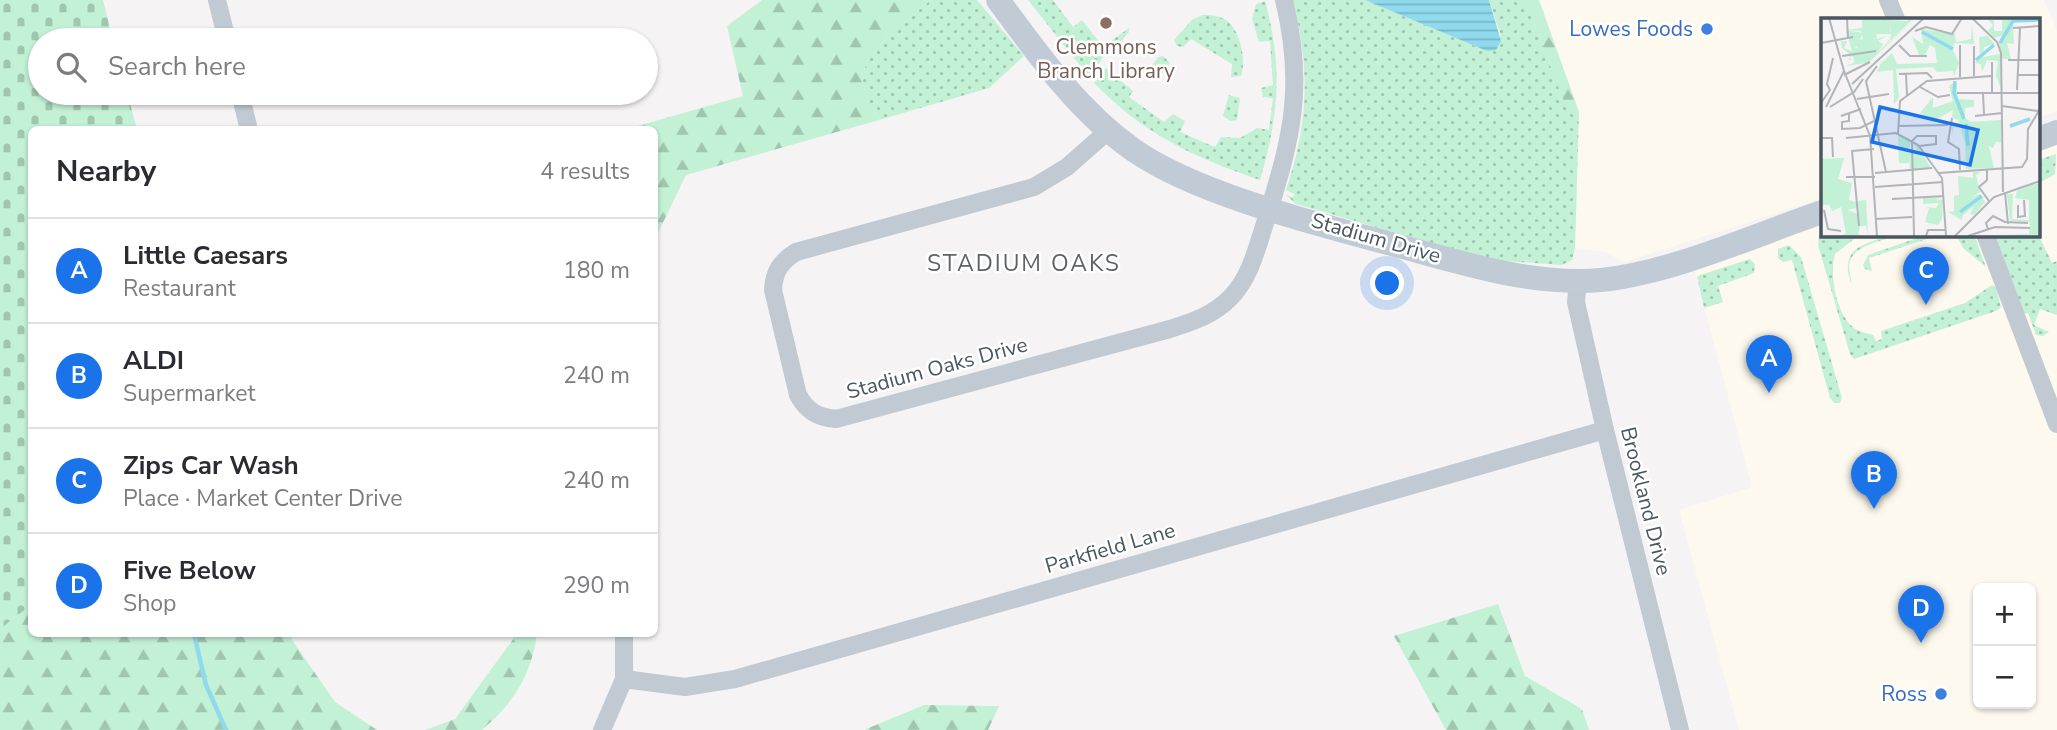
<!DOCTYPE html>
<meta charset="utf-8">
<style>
body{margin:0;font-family:"Nunito Sans",sans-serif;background:#f7f7f7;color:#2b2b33}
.controls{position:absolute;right:21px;bottom:21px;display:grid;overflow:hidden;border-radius:10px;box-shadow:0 2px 5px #0004}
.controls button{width:63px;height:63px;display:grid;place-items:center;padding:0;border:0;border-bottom:2px solid #e1e1e2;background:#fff;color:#2b2b33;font:35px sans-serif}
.you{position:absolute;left:1388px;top:284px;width:24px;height:24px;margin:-18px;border:5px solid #fff;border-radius:50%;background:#1a73e8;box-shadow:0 0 0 10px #1a73e833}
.badge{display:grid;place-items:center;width:46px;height:46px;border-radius:50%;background:#1a73e8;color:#fff;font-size:23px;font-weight:700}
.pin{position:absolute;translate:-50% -58px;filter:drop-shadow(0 2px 4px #0008)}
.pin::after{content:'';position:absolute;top:37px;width:24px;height:21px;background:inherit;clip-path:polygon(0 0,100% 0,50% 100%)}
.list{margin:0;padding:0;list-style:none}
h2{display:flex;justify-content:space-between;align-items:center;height:91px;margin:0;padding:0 28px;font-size:30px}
h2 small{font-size:23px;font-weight:400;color:#7c7c81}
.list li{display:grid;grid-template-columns:46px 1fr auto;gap:21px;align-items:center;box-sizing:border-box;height:105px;padding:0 28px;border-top:2px solid #e1e1e2}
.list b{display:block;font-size:26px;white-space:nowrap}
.list p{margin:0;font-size:23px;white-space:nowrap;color:#7c7c81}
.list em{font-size:23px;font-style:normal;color:#7c7c81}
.icon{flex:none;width:38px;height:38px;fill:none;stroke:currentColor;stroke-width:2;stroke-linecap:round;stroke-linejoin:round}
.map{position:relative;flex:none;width:2057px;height:730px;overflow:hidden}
.search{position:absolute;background:#fff;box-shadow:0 2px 5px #0004;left:28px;top:28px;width:630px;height:77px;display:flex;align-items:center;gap:18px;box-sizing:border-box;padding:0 24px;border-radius:38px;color:#7c7c81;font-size:26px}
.panel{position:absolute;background:#fff;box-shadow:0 2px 5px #0004;left:28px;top:126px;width:630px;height:511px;border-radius:10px}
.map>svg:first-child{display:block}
.commercial{fill:#fdf9ef;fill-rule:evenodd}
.grass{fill:url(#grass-dots)}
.forest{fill:url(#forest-firs)}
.cemetery{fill:url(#cemetery-stones)}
.water{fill:url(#water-rules)}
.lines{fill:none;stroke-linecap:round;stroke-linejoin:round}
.stream{stroke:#90daee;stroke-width:4.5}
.street{stroke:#c1cad2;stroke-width:18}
.secondary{stroke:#c1cbd6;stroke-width:24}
.education-dot{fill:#8d6e63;stroke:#fff;stroke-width:2.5}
.shop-dot{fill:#3f7fe0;stroke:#fff;stroke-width:2.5}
.labels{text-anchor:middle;stroke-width:5;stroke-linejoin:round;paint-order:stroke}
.shop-label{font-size:21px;fill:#366cbe;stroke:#fff;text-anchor:end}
.education-label{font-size:21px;fill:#785e54;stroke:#fff}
.street-label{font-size:21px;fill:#4a5661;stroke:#fff}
.neighbourhood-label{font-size:23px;letter-spacing:2px;fill:#5f6368;stroke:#fff}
.inset-river{fill:none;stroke:#90daee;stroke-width:3.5}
.inset-road{fill:none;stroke:#b1b4b9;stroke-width:2}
.view{fill:#1a73e8;fill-opacity:0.15;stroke:#1a73e8;stroke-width:3.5}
.inset-edge{fill:none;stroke:#4a5661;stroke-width:3.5}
</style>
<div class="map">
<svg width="2057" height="730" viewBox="0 0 2057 730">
<defs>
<pattern id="grass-dots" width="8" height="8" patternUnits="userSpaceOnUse" patternTransform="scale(1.75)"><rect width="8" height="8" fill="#c3f1d5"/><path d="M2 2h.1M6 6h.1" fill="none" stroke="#a0c6b0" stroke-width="1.8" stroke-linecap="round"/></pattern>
<pattern id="forest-firs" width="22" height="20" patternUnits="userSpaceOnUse" patternTransform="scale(1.75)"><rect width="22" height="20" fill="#c3f1d5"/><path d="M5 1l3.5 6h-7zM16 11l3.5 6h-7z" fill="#a0c6b0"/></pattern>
<pattern id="cemetery-stones" width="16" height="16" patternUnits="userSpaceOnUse" patternTransform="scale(1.75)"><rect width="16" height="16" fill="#c3f1d5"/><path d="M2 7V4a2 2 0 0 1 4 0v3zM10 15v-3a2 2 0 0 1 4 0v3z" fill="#a0c6b0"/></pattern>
<pattern id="water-rules" width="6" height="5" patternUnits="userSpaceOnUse" patternTransform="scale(1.75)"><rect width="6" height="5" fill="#90daee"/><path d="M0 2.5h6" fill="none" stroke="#78b4c4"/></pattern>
</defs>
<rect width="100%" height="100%" fill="#f5f3f3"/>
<g class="commercial">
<path d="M1539,0H2044L2057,30V111L2038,118V19H1822V198L1625,262L1604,252L1575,248L1579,112Z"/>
<path d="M2057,145V730H1739L1679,510L1752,487L1694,268L1822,225V234H2038V152ZM1978,588H2031V704H1978Z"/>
</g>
<g class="grass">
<path d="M931,0H977L1024,56L989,88L879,120C872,107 860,88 863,73C870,47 911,16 931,0Z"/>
<path d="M1028,0H1053L1073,27L1082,20L1103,47L1129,28V32L1108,57L1105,54L1090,78Z"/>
<path d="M1293,0H1365L1487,51L1501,36L1489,0H1525L1568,111L1579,112L1575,248L1572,260L1562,265L1490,260L1296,204L1286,195L1293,197L1294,194L1286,190C1309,122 1310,70 1293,0Z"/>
<path d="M1265,1C1283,67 1279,115 1260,180C1193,157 1144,134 1094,83L1106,68L1133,91L1129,97L1164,122L1173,114L1185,121L1180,132L1215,147L1221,137L1240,138L1257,128L1269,130L1273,98L1263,97L1261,88L1273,85L1270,41L1259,42L1252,19L1256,4Z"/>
<path d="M1202,15C1209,15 1217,15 1224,19C1240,27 1247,61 1241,76L1231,77L1232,64L1191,39L1183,47L1177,46L1174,40L1192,20Z"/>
<path d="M1163,56L1170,63L1157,80L1153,79L1149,70L1158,57Z"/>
<path d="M1229,95L1240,98L1237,120L1230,121L1223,116Z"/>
<path d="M2056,154L2055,174L2038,184V160Z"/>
<path d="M1822,234L1859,235L1835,254C1829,273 1836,314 1853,327C1859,332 1866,333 1873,335L1876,341L1882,339L1881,331L1965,303L1992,285L1996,287L2001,307L1996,311L1854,359L1850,354L1818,245L1819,235Z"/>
<path d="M1893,234L1901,235C1885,240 1856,244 1850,261C1847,269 1852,278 1851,283C1838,247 1866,244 1893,234Z"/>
<path d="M2038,234L2052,263L2057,261V315L2040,309L2034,325L2049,332L2043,336L2036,335L2028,313L2024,314L1994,235Z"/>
<path d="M1926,235H1939L1869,258L1872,271L1865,269L1863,265L1868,255Z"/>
<path d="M1956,235H1974L1986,267L1963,248Z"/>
<path d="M1789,245L1801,257L1842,398L1840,403H1834L1830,398L1792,260L1783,262L1778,258V249Z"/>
<path d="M1750,259L1755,264L1754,273L1718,286L1723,302L1704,308L1697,276Z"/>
</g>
<g class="forest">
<path d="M762,0H931C911,16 870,47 863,73C860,88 872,107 879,120L686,175L655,239L654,130L627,129L743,96L727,26Z"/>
<path d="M1525,0H1539L1579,112H1568Z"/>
<path d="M1498,604L1525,676L1582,709L1589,730H1446L1394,636Z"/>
<path d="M31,605L32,634H288L335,702L377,730H0V629Z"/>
<path d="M514,634H537C531,676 514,702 482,730H425L455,719L514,638Z"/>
<path d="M924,705L999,706L988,730H864Z"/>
</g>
<path class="cemetery" d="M0,0H103L113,40H40V93H127L137,129L32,130L31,605L0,629Z"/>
<path class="water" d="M1365,0H1489L1501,41L1496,50L1487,51Z"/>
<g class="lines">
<path class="stream" d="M194,634L206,685L226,730"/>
<g class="street">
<path d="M217,0L227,40"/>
<path d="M1888,0L1896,19"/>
<path d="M240,93L249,130"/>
<path d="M1109,130L1067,167L1034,187L796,252C780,262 774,272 773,290L798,395C807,411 817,417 836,419L1170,329C1192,322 1214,315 1231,297C1251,276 1257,247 1266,220C1292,137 1305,87 1284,0"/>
<path d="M1985,234L2057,424"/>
<path d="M1578,281L1576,302L1605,430L1680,730"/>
<path d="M624,679L685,687L735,679L1605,430"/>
<path d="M602,730L624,679V634"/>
</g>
<g class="secondary">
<path d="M998,0C1037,53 1077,110 1132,149C1194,193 1313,223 1388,243C1457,261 1528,286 1601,280C1671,273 1755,235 1822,212"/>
<path d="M2038,139L2057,132"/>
</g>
</g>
<circle class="education-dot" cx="1106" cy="23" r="7"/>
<g class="shop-dot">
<circle cx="1707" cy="29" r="7"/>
<circle cx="1941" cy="694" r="7"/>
</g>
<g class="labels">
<g class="shop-label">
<text x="1693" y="36">Lowes Foods</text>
<text x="1927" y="701">Ross</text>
</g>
<g class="education-label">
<text x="1106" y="54">Clemmons<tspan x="1106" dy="24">Branch Library</tspan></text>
</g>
<g class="street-label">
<text transform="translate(1376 238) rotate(16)" y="7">Stadium Drive</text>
<text transform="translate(937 368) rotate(-15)" y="7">Stadium Oaks Drive</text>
<text transform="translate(1646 501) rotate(76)" y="7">Brookland Drive</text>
<text transform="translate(1110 548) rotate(-16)" y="7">Parkfield Lane</text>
</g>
<g class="neighbourhood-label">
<text x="1024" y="271">STADIUM OAKS</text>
</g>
</g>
<g transform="translate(1821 18)">
<rect width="219" height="219" fill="#f5f3f3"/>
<path d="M95,0L47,45L24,48L33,45L32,38L28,39L31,42H23H28V36L21,30L20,23H26L23,30L31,33L25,12L42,15L34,30L55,31L53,16L56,15H69L71,7L72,16L76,15L69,21L70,16H55L56,21L65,18L57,23L62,26L56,35ZM77,117L90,123L88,134L99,137L91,124L97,129L110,150L89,153L88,138V145H78ZM121,179L114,181L122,182L121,201L117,207L104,204L108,190L104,189L115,190L118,185L102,186V180Z" fill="#c3f1d5"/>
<path d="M41,0L85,3L93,0L56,35L75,15L71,16L70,7L69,15L53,16L55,31L40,35L33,24L42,21L40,13L25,12L41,10ZM181,0H219L192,4L193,26L186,25L190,41H180L177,25L184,17L173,20L167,13L172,7L167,2H173V13H181ZM151,7L153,26L134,25L131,30L138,45L133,58L132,53L116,54L112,49L75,51L78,79L73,87L72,52L56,54L60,45L71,35L76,46L116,45L114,30L109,27L104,37H98L91,19L102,26L100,11L134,16L135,24L150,21ZM166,18L174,26L163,29L162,39L179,36L180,71L175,58L177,43L166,42L161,54L160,46L154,45L159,39L158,19ZM135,63L137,81L153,82V89L144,90V100L150,104L180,102V124H175L172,130L153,120L144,126L139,107L132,110L131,119V109L139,104L131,99L132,92L113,103L99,95L112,79V90L132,83L128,68ZM23,140L17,161L31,165L28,182L35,184L36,190L26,192L37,196V183L45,182L47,218L45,208H39L37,218H17L25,216L20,189L11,193L8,187H0V141ZM152,154H160L155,157L159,174L151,179L159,176L164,184L153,197L149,196L153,188L142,197L141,202L127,194L133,193V178L138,177L137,158L152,160ZM219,164V218H149L208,216L209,204L189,203L186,176H192L191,201L208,202V182L194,180L196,173Z" fill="#c3f1d5"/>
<path d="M154,117L167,125L173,150L145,151L144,126Z" fill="#c3f1d5"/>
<path class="inset-river" d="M101,14L132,31M179,25L192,3L219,2M155,42L173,27M134,63L133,75L143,101M145,106L147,128M189,108L209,101M139,194L161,178"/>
<path class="inset-road" d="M8,0L23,53L49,118L56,218M26,0L27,21M151,0L176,24L180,35L182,174M192,10L218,8M94,13L105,9L131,16L141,0M0,25L32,19M78,27L89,38H106M153,28V58M21,38L55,33M187,42H219M56,48L45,63L65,154M78,56L106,55L111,60M85,56L86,77M23,57L49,44M196,57H219M139,59V27M31,66L103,0M99,69L117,79L129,77M196,72L199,10M171,74V44M136,75H219M162,75L163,96M36,81L68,76M0,85L9,72L6,66L12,40M181,88L217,93M5,89L23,53M9,89L33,74L42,61M28,96V103L21,104V111L39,110L55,102M20,98L40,91M154,98L181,95M131,100L127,124L138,131L139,152M77,108L127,107M77,116L79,83L106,63L170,58M0,120H11L12,139M25,120L75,115L97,127L121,160L125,218M91,123L93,218M91,123L96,118H115V126L98,128M166,152V162L158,169L168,183M54,155L111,150M118,155L201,149L206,141L207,111L219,91M25,159H54M54,169L122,164M184,174L187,206M71,181L123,178M197,187V199L204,198L203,182M3,192L7,211L20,213M55,201L91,199M38,208L31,133L53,131M167,211L165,205L172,198L184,204L207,205M105,218L107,212H125M134,218L173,179L219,163M147,218L174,209L209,210"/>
<path class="view" d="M59,89L157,112L149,147L51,124Z"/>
<rect width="219" height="219" class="inset-edge"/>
</g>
</svg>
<div class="controls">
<button>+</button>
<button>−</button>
</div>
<div class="you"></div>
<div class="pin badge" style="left:1769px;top:393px">A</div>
<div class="pin badge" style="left:1874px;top:509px">B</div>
<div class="pin badge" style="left:1926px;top:305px">C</div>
<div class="pin badge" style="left:1921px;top:643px">D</div>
<div class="search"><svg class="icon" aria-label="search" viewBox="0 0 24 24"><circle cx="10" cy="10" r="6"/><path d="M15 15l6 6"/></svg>Search here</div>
<section class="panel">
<h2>Nearby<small>4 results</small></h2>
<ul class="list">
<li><span class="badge">A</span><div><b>Little Caesars</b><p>Restaurant</p></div><em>180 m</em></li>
<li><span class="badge">B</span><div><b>ALDI</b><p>Supermarket</p></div><em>240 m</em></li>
<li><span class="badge">C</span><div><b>Zips Car Wash</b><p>Place · Market Center Drive</p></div><em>240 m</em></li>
<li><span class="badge">D</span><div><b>Five Below</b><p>Shop</p></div><em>290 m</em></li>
</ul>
</section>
</div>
